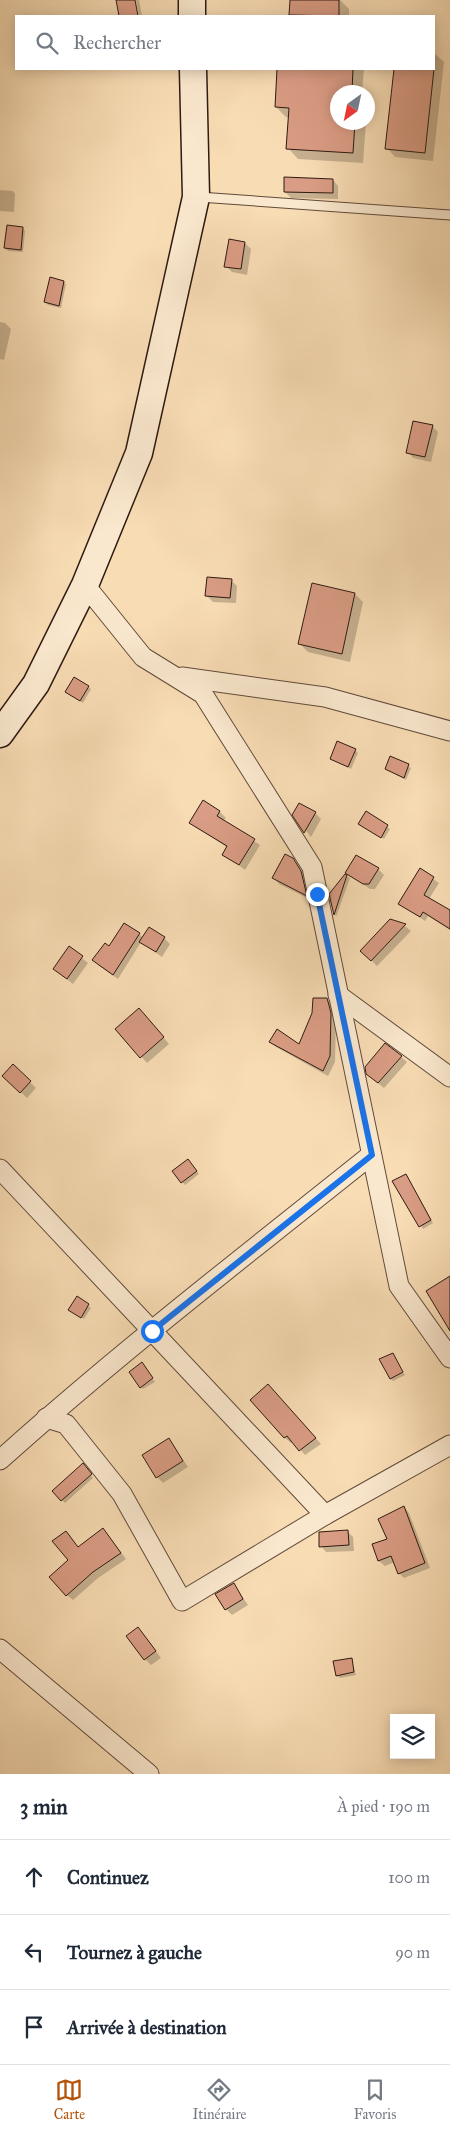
<!DOCTYPE html>
<html lang="fr">
<meta charset="utf-8">
<style>
body{margin:0;font-family:"IM FELL Great Primer",serif;background:#f2f2f3;color:#1f2937}
.controls{position:absolute;right:15px;bottom:15px;display:grid;overflow:hidden;border-radius:0px;box-shadow:0 2px 12px #0003}
.controls button{width:45px;height:45px;display:grid;place-items:center;padding:0;border:0;border-bottom:1px solid #e0e1e3;background:#fff;color:#1f2937;font:25px sans-serif}
.compass{position:absolute;left:330px;top:85px;width:45px;height:45px;border-radius:50%;background:#fff;box-shadow:0 2px 12px #0003;rotate:213deg}
.stop{position:absolute;width:15px;height:15px;margin:-11px;border:4px solid #1a73e8;border-radius:50%;background:#fff}
.stop.end{background:#1a73e8;border-color:#fff;box-shadow:0 1px 5px #0008}
.list{margin:0;padding:0;list-style:none}
h2{display:flex;justify-content:space-between;align-items:center;height:65px;margin:0;padding:0 20px;font-size:21px}
h2 small{font-size:16px;font-weight:400;color:#747a83}
.list li{display:grid;grid-template-columns:32px 1fr auto;gap:15px;align-items:center;box-sizing:border-box;height:75px;padding:0 20px;border-top:1px solid #e0e1e3}
.list b{display:block;font-size:19px;white-space:nowrap}
.list em{font-size:16px;font-style:normal;color:#747a83}
.icon{flex:none;width:28px;height:28px;fill:none;stroke:currentColor;stroke-width:2;stroke-linecap:round;stroke-linejoin:round}
.map{position:relative;flex:none;width:450px;height:1774px;overflow:hidden}
.search{position:absolute;background:#fff;box-shadow:0 2px 12px #0003;left:15px;right:15px;top:15px;height:55px;display:flex;align-items:center;gap:12px;box-sizing:border-box;padding:0 18px;border-radius:0px;color:#747a83;font-size:19px}
.sheet{height:290px;background:#fff}
nav{display:flex;justify-content:space-around;align-items:center;box-sizing:border-box;height:70px;border-top:1px solid #e0e1e3;background:#fff;font-size:14px;color:#747a83}
nav a{display:grid;justify-items:center;gap:2px}
nav .on{color:#b45309}
.map>svg:first-child{display:block}
.shadow{fill:#0003}
.building{fill:#d99c84;stroke:#2f1a12}
.lines{fill:none;stroke-linecap:round;stroke-linejoin:round}
.lane-casing{stroke:#614a3a;stroke-width:11}
.street-casing{stroke:#614a3a;stroke-width:21}
.secondary-casing{stroke:#2f1a12;stroke-width:29}
.lane{stroke:#fae8ce;stroke-width:9}
.street{stroke:#fae8ce;stroke-width:19}
.secondary{stroke:#fae8ce;stroke-width:26}
.route{stroke:#1a73e8;stroke-width:6}
</style>
<div class="map">
<svg width="450" height="1774" viewBox="0 0 450 1774">
<rect width="100%" height="100%" fill="#f8dcb4"/>
<filter id="stains"><feTurbulence type="fractalNoise" baseFrequency=".004" numOctaves="4"/><feColorMatrix values="0 0 0 0 .2 0 0 0 0 .09 0 0 0 0 .02 0 0 0 .5 -.17"/></filter>
<radialGradient id="worn" r=".72"><stop offset=".6" stop-color="#630" stop-opacity="0"/><stop offset="1" stop-color="#630" stop-opacity=".3"/></radialGradient>
<g class="shadow">
<path d="M136,0H139L142,16H139Z"/>
<path d="M291,0H340L349,9V16H292Z"/>
<path d="M434,53L444,62L433,161L395,157L387,148L395,69H434Z"/>
<path d="M278,69H364L362,92H338V122H366L363,163L298,159L288,148L289,118L286,117L276,107Z"/>
<path d="M333,180L338,186V199L291,198L285,192Z"/>
<path d="M0,190L13,191L15,194L14,212L0,211Z"/>
<path d="M23,228L25,231L23,252L8,251L5,248Z"/>
<path d="M245,243L251,249L247,275L232,272L226,266Z"/>
<path d="M64,282L66,284L61,308L48,305L45,302Z"/>
<path d="M0,322L5,323L11,329L4,360L0,359Z"/>
<path d="M432,426L438,432L431,462L413,458L408,452Z"/>
<path d="M231,580L237,586L236,603L213,602L207,596Z"/>
<path d="M355,594L363,602L350,662L308,652L300,644Z"/>
<path d="M88,687L91,689L83,703L66,692Z"/>
<path d="M355,750L358,753L351,769L331,759Z"/>
<path d="M391,757L411,768L406,780L386,769Z"/>
<path d="M203,802L220,812L226,818L223,821L260,845L245,870L224,854L228,848L190,823Z"/>
<path d="M315,813L321,819L311,837L294,815Z"/>
<path d="M366,813L390,829L384,839L363,826Z"/>
<path d="M292,859L307,878L311,900L279,884L274,878Z"/>
<path d="M378,869L384,875L375,889H370L346,873Z"/>
<path d="M420,870L439,883L429,899L450,911V930L428,916L425,921L400,904Z"/>
<path d="M345,875L350,878L336,917L330,894Z"/>
<path d="M391,921L405,926L411,931L377,966L362,951Z"/>
<path d="M139,934L143,938H164L170,944L162,957L141,942L118,979L98,965L109,948Z"/>
<path d="M69,948L88,963L73,984L54,969Z"/>
<path d="M327,999L332,1005L336,1020L335,1062L328,1076L276,1047L270,1042L300,1046Z"/>
<path d="M145,1016L169,1044L147,1063L117,1029Z"/>
<path d="M401,1057L407,1062L384,1088L374,1080Z"/>
<path d="M13,1066L36,1088L27,1098L4,1076Z"/>
<path d="M190,1163L199,1174L185,1185L173,1171Z"/>
<path d="M406,1175L433,1223L423,1229L393,1181Z"/>
<path d="M77,1298L91,1308L84,1319L73,1312Z"/>
<path d="M392,1354L405,1375L393,1381L391,1379Z"/>
<path d="M144,1367L155,1382L143,1389L141,1387Z"/>
<path d="M273,1391L321,1444L305,1455L293,1441L291,1443L285,1438L252,1400Z"/>
<path d="M169,1439L188,1467L163,1483L157,1477Z"/>
<path d="M85,1467L93,1478L65,1503L54,1491Z"/>
<path d="M404,1507L409,1513L430,1568L404,1578L399,1573L395,1562L385,1566L379,1561L374,1545L389,1539Z"/>
<path d="M347,1531L353,1537L354,1551L326,1552L321,1546Z"/>
<path d="M108,1535L126,1559L98,1578L73,1600L67,1595L69,1561L79,1548Z"/>
<path d="M234,1585L248,1605L232,1615L226,1609Z"/>
<path d="M144,1635L161,1658L151,1665L145,1659Z"/>
<path d="M351,1659L356,1675L340,1678L337,1675Z"/>
</g>
<g class="building">
<path d="M116,0H135L138,16H119Z"/>
<path d="M290,0H339V16L289,15Z"/>
<path d="M277,69H353L352,92H338V122H355L353,153L286,149L289,108L275,107Z"/>
<path d="M394,69H434L425,153L385,149Z"/>
<path d="M284,177L333,179V193L284,192Z"/>
<path d="M7,225L23,227L21,250L4,248Z"/>
<path d="M229,239L245,242L241,269L224,267Z"/>
<path d="M50,277L64,281L59,306L44,302Z"/>
<path d="M413,421L433,425L425,457L406,453Z"/>
<path d="M207,577L232,579L230,598L205,596Z"/>
<path d="M312,583L355,593L342,654L298,644Z"/>
<path d="M74,677L89,686L80,701L65,692Z"/>
<path d="M337,741L356,749L348,767L330,759Z"/>
<path d="M390,756L409,764L404,778L385,769Z"/>
<path d="M203,800L220,811L217,816L255,839L239,865L222,855L227,846L189,823Z"/>
<path d="M299,803L316,812L304,833L292,815Z"/>
<path d="M366,811L388,825L381,838L358,824Z"/>
<path d="M285,854L293,858L301,871L307,896L272,878Z"/>
<path d="M356,855L379,868L369,884H363L345,873Z"/>
<path d="M420,868L434,877L424,895L450,910V929L423,912L420,917L398,904Z"/>
<path d="M345,874L347,875L334,915L329,894Z"/>
<path d="M390,919L406,924L371,961L360,951Z"/>
<path d="M124,923L140,933L113,975L92,960L105,943L109,946Z"/>
<path d="M149,927L165,937L156,952L139,942Z"/>
<path d="M69,946L83,956L67,979L53,969Z"/>
<path d="M313,998H327L331,1013L330,1056L323,1071L269,1042L277,1029L299,1044L312,1013Z"/>
<path d="M139,1008L164,1037L140,1058L115,1029Z"/>
<path d="M385,1043L402,1056L378,1083L366,1074L365,1067Z"/>
<path d="M13,1064L31,1081L20,1093L2,1076Z"/>
<path d="M188,1159L197,1171L181,1183L172,1171Z"/>
<path d="M406,1174L431,1220L419,1227L392,1181Z"/>
<path d="M450,1276V1331L426,1291Z"/>
<path d="M77,1296L89,1304L81,1318L68,1310Z"/>
<path d="M393,1353L403,1372L390,1379L379,1359Z"/>
<path d="M142,1362L153,1378L140,1388L129,1372Z"/>
<path d="M268,1384L316,1438L299,1451L287,1436L284,1438L250,1400Z"/>
<path d="M169,1438L183,1461L156,1478L142,1455Z"/>
<path d="M83,1463L92,1474L61,1501L52,1491Z"/>
<path d="M404,1506L425,1563L398,1574L391,1556L378,1561L372,1544L387,1539L378,1519Z"/>
<path d="M103,1528L121,1553L93,1572L66,1596L49,1577L68,1560L52,1541L66,1531L78,1547Z"/>
<path d="M348,1530L349,1545L319,1547V1532Z"/>
<path d="M234,1583L243,1599L225,1610L215,1594Z"/>
<path d="M138,1627L156,1651L144,1660L126,1636Z"/>
<path d="M352,1658L354,1672L336,1676L333,1661Z"/>
</g>
<g class="lines">
<g class="lane-casing">
<path id="lane" d="M199,197L450,215"/>
</g>
<g class="street-casing">
<g id="street">
<path d="M85,585L143,657L203,694L312,867L399,1286L450,1358"/>
<path d="M182,677L325,697L450,731"/>
<path d="M338,995L450,1077"/>
<path d="M0,1169L325,1515"/>
<path d="M46,1418L66,1424L122,1494L182,1601L325,1515L450,1445"/>
<path d="M0,1460C119,1353 246,1255 371,1155"/>
<path d="M0,1649L149,1774"/>
</g>
</g>
<g class="secondary-casing">
<g id="secondary">
<path d="M192,0V16"/>
<path d="M0,734L36,684L85,585L139,453L196,197L193,69"/>
</g>
</g>
<use href="#lane" class="lane"/>
<use href="#street" class="street"/>
<use href="#secondary" class="secondary"/>
</g>
<g class="lines">
<path class="route" d="M152,1331L372,1155L317,894"/>
</g>
<rect width="100%" height="100%" filter="url(#stains)"/>
<rect width="100%" height="100%" fill="url(#worn)"/>
</svg>
<div class="controls">
<button><svg class="icon" aria-label="layers" viewBox="0 0 24 24"><path d="M12 4l9 5-9 5-9-5zM3 14l9 5 9-5"/></svg></button>
</div>
<svg class="compass" viewBox="-18 -18 36 36"><path d="M0-13l5 13h-10z" fill="#e53935"/><path d="M0 13l5-13h-10z" fill="#747a83"/></svg>
<div class="stop" style="left:152px;top:1331px"></div>
<div class="stop end" style="left:317px;top:894px"></div>
<div class="search"><svg class="icon" aria-label="search" viewBox="0 0 24 24"><circle cx="10" cy="10" r="6"/><path d="M15 15l6 6"/></svg>Rechercher</div>
</div>
<section class="sheet">
<h2>3 min<small>À pied · 190 m</small></h2>
<ul class="list">
<li><svg class="icon" aria-label="ahead" viewBox="0 0 24 24"><path d="M12 20V5M6 11l6-6 6 6"/></svg><div><b>Continuez</b></div><em>100 m</em></li>
<li><svg class="icon" aria-label="left" viewBox="0 0 24 24"><path d="M17 20v-9H6M10 6l-5 5 5 5"/></svg><div><b>Tournez à gauche</b></div><em>90 m</em></li>
<li><svg class="icon" aria-label="arrive" viewBox="0 0 24 24"><path d="M6 21V4h12l-3 4 3 4H6"/></svg><div><b>Arrivée à destination</b></div></li>
</ul>
</section>
<nav>
<a class="on"><svg class="icon" aria-label="map" viewBox="0 0 24 24"><path d="M3 6l6-2 6 2 6-2v14l-6 2-6-2-6 2zM9 4v14M15 6v14"/></svg>Carte</a>
<a><svg class="icon" aria-label="directions" viewBox="0 0 24 24"><path d="M12 3l9 9-9 9-9-9zM9 14v-3h6M13 9l2 2-2 2"/></svg>Itinéraire</a>
<a><svg class="icon" aria-label="saved" viewBox="0 0 24 24"><path d="M7 4h10v16l-5-4-5 4z"/></svg>Favoris</a>
</nav>
